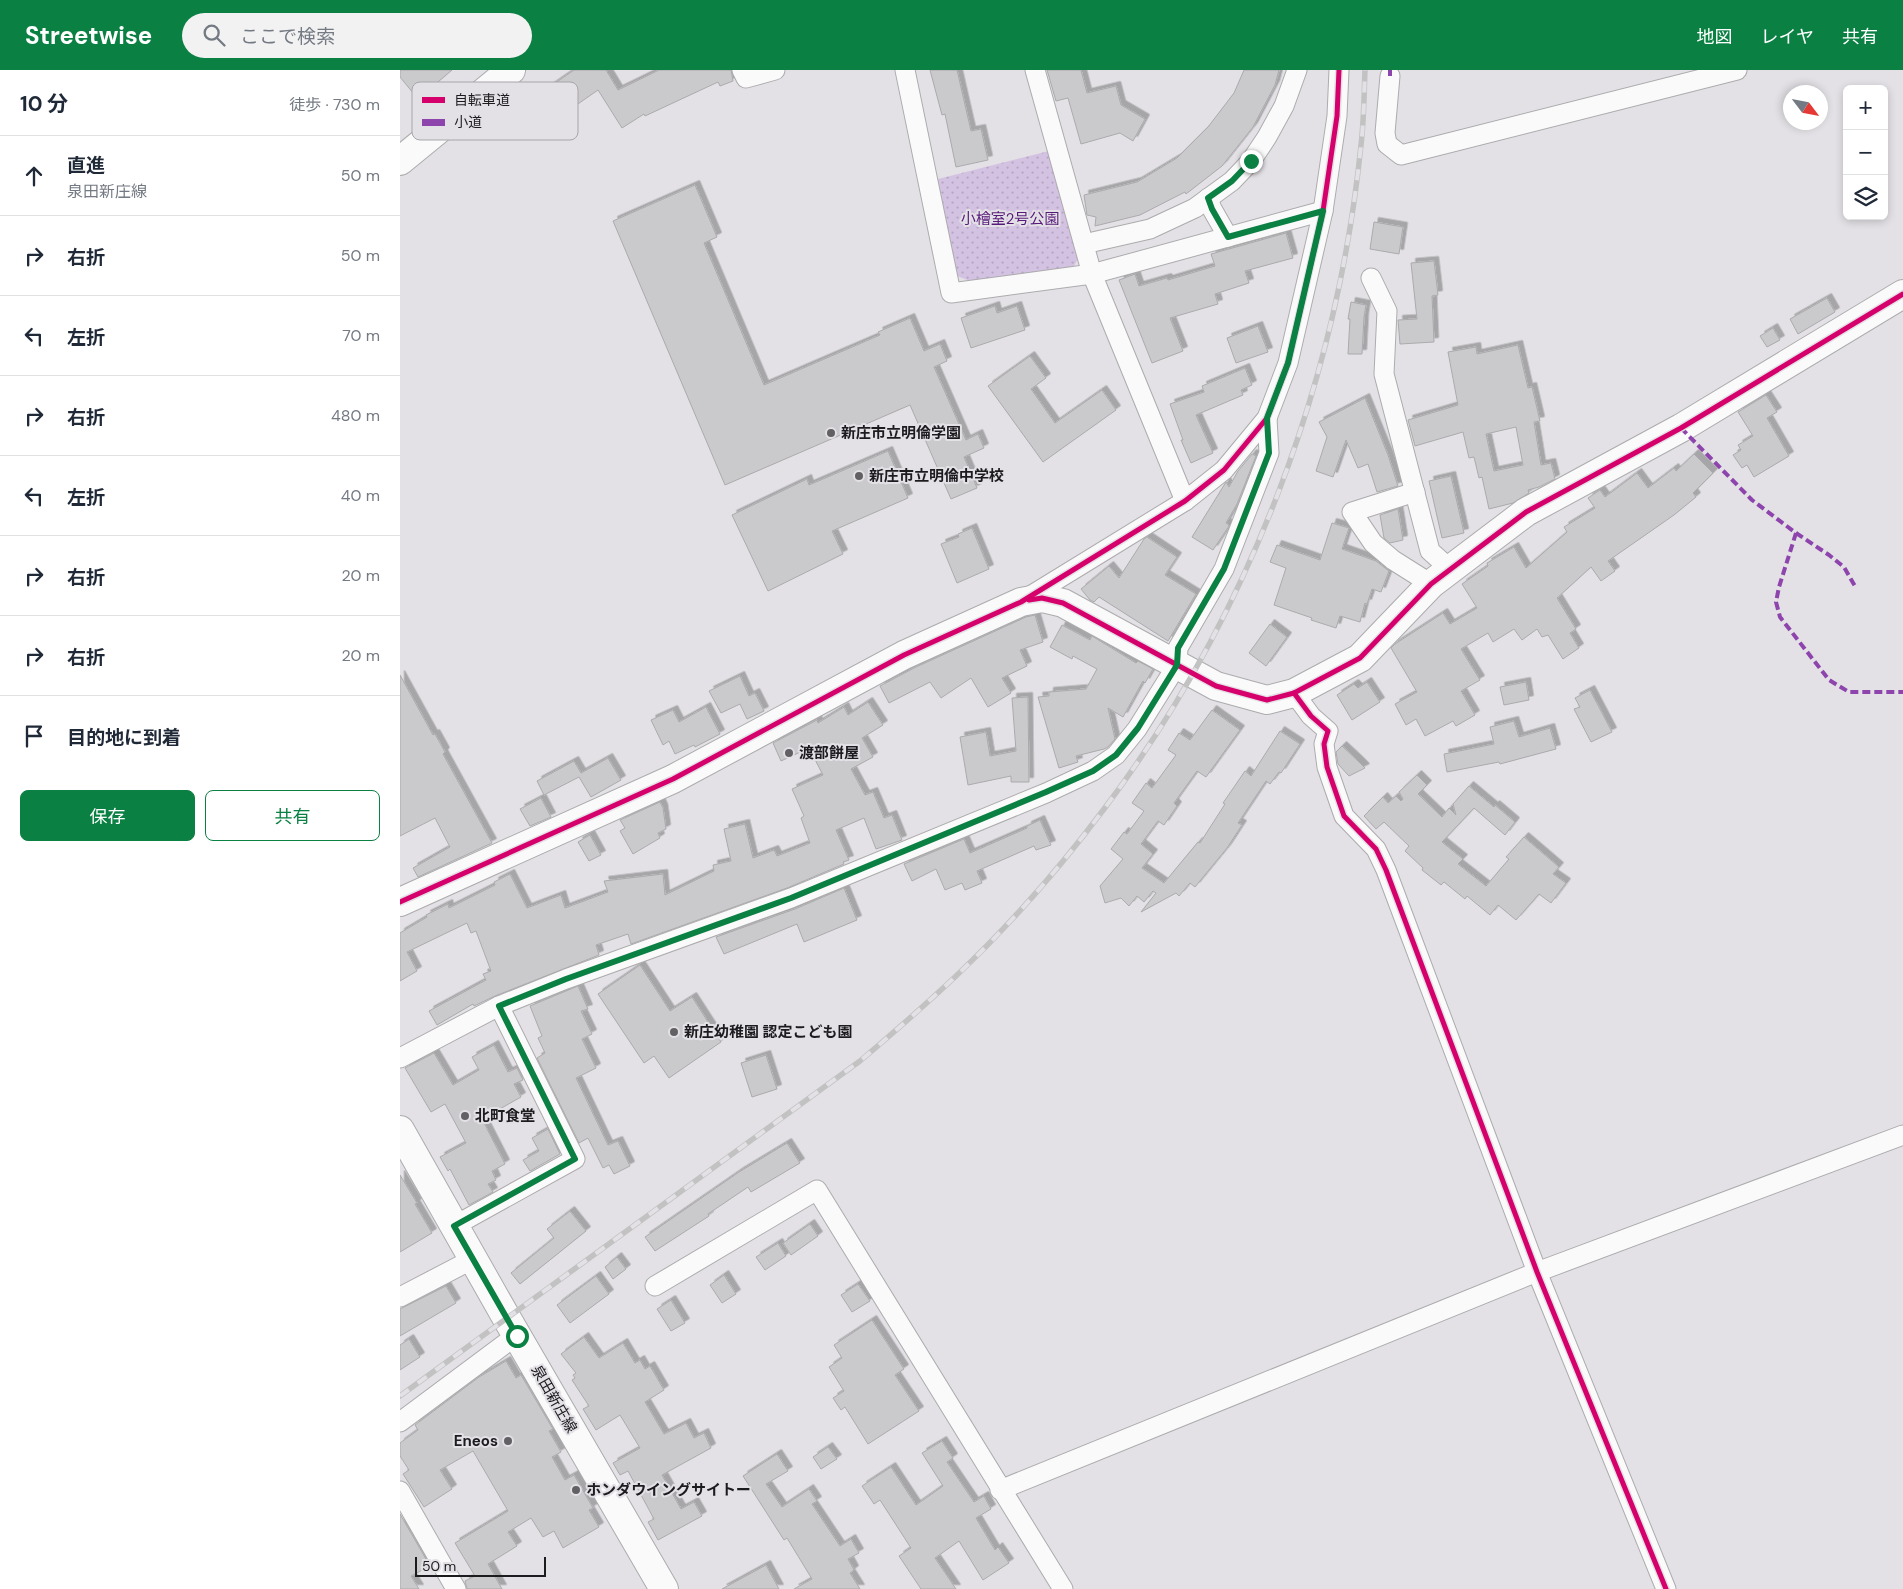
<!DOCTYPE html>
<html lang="ja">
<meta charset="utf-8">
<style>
body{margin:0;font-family:"DM Sans","Noto Sans JP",sans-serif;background:#f2f2f3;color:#1f2937}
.controls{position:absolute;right:15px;top:15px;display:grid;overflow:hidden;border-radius:8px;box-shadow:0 2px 8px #0003}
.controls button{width:45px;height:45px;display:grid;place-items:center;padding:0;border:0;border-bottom:1px solid #e0e1e3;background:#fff;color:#1f2937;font:25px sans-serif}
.compass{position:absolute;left:1383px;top:15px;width:45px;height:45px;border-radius:50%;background:#fff;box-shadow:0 2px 8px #0003;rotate:122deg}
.scale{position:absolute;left:15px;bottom:12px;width:131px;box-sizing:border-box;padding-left:5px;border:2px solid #1c1b1d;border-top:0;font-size:14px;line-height:18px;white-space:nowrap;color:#1c1b1d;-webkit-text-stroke:4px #e3e0e6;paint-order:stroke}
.stop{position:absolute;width:15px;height:15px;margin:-11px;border:4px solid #0b8043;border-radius:50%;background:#fff}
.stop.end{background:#0b8043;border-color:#fff;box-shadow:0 1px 5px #0008}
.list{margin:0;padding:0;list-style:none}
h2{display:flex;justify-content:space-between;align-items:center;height:65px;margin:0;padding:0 20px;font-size:21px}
h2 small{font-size:16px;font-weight:400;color:#747a83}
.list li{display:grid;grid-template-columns:32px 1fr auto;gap:15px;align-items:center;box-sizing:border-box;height:80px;padding:0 20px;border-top:1px solid #e0e1e3}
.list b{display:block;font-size:19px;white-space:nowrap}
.list p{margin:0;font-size:16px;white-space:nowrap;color:#747a83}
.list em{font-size:16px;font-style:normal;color:#747a83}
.actions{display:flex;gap:10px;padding:15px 20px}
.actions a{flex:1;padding:11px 0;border:1px solid #0b8043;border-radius:8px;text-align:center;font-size:18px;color:#0b8043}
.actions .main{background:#0b8043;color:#fff}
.icon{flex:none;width:28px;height:28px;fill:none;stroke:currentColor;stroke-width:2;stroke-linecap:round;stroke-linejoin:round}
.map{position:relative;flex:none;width:1503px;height:1519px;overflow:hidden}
header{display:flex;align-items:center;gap:30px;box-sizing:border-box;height:70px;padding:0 25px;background:#0b8043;color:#fff}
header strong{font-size:24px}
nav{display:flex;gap:28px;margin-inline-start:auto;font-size:18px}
.search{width:350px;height:45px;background:#f2f2f3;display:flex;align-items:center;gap:12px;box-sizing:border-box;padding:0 18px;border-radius:28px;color:#747a83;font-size:19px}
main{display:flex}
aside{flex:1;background:#fff}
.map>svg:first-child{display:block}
.park{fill:url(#park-dots)}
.building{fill:#cac9cb;stroke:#abaaac;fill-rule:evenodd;filter:url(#shadow)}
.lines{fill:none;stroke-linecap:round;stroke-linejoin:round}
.street-casing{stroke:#acabad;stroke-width:21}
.secondary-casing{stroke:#acabad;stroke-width:30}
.street{stroke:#fbfafb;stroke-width:19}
.secondary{stroke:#fbfafb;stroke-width:28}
.rail-casing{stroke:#c2c2c2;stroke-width:5.5}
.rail{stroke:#e3e0e6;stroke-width:4;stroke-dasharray:11;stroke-linecap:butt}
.quiet{stroke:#8e44ad;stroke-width:4;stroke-dasharray:8 4;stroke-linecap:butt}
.cycleway-casing{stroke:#e3e0e6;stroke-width:8}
.cycleway{stroke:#d6006c;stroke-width:5}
.route{stroke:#0b8043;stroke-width:6}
.poi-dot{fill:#626063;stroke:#e3e0e6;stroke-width:2}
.labels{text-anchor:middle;stroke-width:4;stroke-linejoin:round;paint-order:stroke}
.park-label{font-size:15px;fill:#581a7a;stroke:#e3e0e6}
.poi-label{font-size:15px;font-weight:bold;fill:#1c1b1d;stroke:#e3e0e6;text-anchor:start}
.street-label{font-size:15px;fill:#1c1b1d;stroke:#e3e0e6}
.key{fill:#e3e0e6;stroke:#a7a5aa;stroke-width:1}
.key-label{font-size:14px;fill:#1c1b1d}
</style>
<header>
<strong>Streetwise</strong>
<div class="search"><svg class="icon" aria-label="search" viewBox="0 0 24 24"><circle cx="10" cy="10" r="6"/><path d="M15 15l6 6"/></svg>ここで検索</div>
<nav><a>地図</a><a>レイヤ</a><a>共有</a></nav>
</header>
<main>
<aside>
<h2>10 分<small>徒歩 · 730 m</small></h2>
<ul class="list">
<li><svg class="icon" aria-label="ahead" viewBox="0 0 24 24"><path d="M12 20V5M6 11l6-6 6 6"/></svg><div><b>直進</b><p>泉田新庄線</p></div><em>50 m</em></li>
<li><svg class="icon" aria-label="right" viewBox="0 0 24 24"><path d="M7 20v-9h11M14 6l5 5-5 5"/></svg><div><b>右折</b></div><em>50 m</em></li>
<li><svg class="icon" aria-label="left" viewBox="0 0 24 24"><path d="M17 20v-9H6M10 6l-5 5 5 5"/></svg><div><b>左折</b></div><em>70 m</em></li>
<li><svg class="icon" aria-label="right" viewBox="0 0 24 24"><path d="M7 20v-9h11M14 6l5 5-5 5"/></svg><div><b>右折</b></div><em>480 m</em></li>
<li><svg class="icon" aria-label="left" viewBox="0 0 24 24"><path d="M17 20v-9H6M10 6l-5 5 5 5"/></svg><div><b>左折</b></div><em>40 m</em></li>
<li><svg class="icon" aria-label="right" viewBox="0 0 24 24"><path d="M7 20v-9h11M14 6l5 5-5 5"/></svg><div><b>右折</b></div><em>20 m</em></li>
<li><svg class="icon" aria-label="right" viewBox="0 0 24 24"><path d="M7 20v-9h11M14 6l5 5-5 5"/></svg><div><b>右折</b></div><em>20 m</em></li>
<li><svg class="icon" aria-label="arrive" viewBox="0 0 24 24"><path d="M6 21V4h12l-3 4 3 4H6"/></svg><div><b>目的地に到着</b></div></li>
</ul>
<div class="actions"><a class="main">保存</a><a>共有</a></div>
</aside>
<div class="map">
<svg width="1503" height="1519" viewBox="0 0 1503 1519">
<defs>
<pattern id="park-dots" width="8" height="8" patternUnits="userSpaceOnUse" patternTransform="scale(1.25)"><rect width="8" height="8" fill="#d4c2e2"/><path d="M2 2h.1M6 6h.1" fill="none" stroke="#b5a6c1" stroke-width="1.8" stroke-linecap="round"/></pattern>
<filter id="shadow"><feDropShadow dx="4.5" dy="-4.5" stdDeviation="0" flood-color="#0004"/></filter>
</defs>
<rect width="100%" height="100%" fill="#e3e1e5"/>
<path class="park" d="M649,81L680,185L673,198L570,211L557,206L534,110Z"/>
<g class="building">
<path d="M0,0H52L18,29L0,7Z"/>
<path d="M174,0H206L218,20L259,0H331L333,11L320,16L318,12L245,46L244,44L222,58L198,20L152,52L135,27Z"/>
<path d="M530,0H557L571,61L581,59L588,90L556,97L545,44L542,45Z"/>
<path d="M647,0H681L687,23L716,16L721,35L745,49L733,71L720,63L681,74L668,28L656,31Z"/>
<path d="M844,0H879L875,15L853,57L822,96L786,124L785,122L740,145L695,156L696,147L687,145L684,125L737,112L777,88L808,57L834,23Z"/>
<path d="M295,115L317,167L304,173L364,315L480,265L478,262L510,248L524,281L540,274L547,291L534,297L566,370L578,364L584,378L564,387L577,418L551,429L510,335L325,415L213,151Z"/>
<path d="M974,152L1003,157L999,184L970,179Z"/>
<path d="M886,163L893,188L845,201L849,213L815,224L818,234L770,248L783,281L752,293L719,210L735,204L739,216L767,208L768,210L815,196L811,184Z"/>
<path d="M1034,191L1038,225L1032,226L1034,272L1000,274L998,250L1017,249L1011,193Z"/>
<path d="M1427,228L1435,242L1398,264L1390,249Z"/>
<path d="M951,232L966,235L964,247L962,284H948L950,249H948Z"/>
<path d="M595,236L597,243L617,236L625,260L571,278L561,248Z"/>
<path d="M858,256L868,282L836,293L827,268Z"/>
<path d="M1373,258L1380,270L1367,277L1360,266Z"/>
<path d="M1118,275L1128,318L1132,317L1140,351L1134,352L1141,395L1151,393L1155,409L1139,417L1128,420L1129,423L1113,433L1089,439L1082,407L1079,408L1074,387L1069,388L1063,362L1015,376L1008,350L1058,335L1048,282L1076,277L1077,284ZM1116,357L1123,395L1094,401L1086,364Z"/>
<path d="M630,286L646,308L631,319L655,353L702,320L716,340L643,392L588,316Z"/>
<path d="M845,298L852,315L841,320L843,325L796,345L813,383L791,393L781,370H783L770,334L804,322L802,316Z"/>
<path d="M1366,325L1377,342L1367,348L1389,386L1354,407L1347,395L1342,398L1333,385L1341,380L1338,375L1353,366L1338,342Z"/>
<path d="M965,328L988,385L998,416L977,422L968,394L958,398L946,370L933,407L916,401L927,367L919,352Z"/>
<path d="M488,381L508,428L432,461L443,484L368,521L332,445L407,409L409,415Z"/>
<path d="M852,384L856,386L837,434L826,453L829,455V456L813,480L792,467L826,412L829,417L838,401Z"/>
<path d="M1294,384L1313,403L1293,423L1296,427L1274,445L1208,491L1215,501L1201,511L1191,497L1157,528L1176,559L1170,563L1179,578L1163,589L1148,565L1142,567L1137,559L1122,570L1114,559L1093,572L1088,563L1061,579L1080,610L1061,621L1075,645L1056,656L1053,651L1025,666L1016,649L1006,655L995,634L1017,622L991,578L995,574L1043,543L1050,554L1077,538L1062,514L1088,496L1087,493L1114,477L1126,498L1167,462L1164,457L1195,438L1188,428L1200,420L1205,427L1237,403L1248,418L1274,398L1276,401Z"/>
<path d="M1051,406L1064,463L1042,468L1029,411Z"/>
<path d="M998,439L1003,470L990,473L984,468L980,445Z"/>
<path d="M932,453L949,458L942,479L976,491L989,501L981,522L972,519L967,534L965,533L960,552L940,546L936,558L911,550L912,548L874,535L886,498L870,492L877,475L920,490Z"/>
<path d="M572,458L589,499L557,513L541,474L559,467L558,464Z"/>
<path d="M747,467L777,487L765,505L796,524L768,571L699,527L694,532L690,530L681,519L709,496L719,508L744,469Z"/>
<path d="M635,545L643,572L620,580L627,596L602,608L611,623L588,637L571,608L541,628L530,612L489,633L480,616L516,597L626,547Z"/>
<path d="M870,554L887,567L866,596L849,583Z"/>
<path d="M662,555L690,570L692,566L736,593L738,591L753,599L745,613L743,611L723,647L708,638L715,669L708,677L704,679L676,686L678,692L659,698L638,627L649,626V622L686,619L697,599L673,586L672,589L650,577Z"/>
<path d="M0,605L33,665L35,664L45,682L43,684L92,773L18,807L13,798L50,777L35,748L0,766Z"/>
<path d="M340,606L349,626L355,623L364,641L347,649L340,634L321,643L309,621Z"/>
<path d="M967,612L980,632L952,650L937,625L954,614L958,618Z"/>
<path d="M1126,612L1129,630L1104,635L1100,617Z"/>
<path d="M1190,620L1212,662L1191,672L1174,639L1180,637L1175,628Z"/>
<path d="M628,627L629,712H611V706L568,715L560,667L586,662L590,686L616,681L612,628Z"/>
<path d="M468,632L483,655L462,668L473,687L451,699L465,725L473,722L484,748L492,745L502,770L476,779L464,748L436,760L449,790L443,792L444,794L387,818L231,874L228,864L196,875L199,885L95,926L74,936L73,934L37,955L29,941L86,910L83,904L91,901L76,861L71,863L67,853L7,882L17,901L0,911V863L27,847L26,845L48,834L49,838L95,815L94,812L110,804L127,838L161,825L165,838L208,822L204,811L263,804L265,825L314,801L313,795L331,791L324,759L345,754L353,788L374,780L377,786L410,773L401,748L404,746L392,719L423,705L409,678L381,691L373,673L417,650L418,653L444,637L448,645Z"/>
<path d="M306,637L320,664L295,677L294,675L275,684L269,671L263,675L251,650L273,640L279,652Z"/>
<path d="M812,640L840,660L806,707L797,701L774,733L777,736L764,755L758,751L741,774L753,784L742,798L764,813L798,772L800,773L825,734L823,733L845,701L851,706L880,661L900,674L881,703L879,702L870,714L866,711L838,753L842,755L827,778L795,817L790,813L779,826L776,823L741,842L756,823L753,821L744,832L737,826L729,836L721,828L705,833L700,816L723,789L711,779L724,762L727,764L744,741L732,733L746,713L752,718L776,685L768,680L779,663L790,670Z"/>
<path d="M1114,651L1119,667L1150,658L1156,679L1100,694L1099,692L1047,702L1044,684L1094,674L1090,657Z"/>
<path d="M942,676L958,691L965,698L949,706L938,694L936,682Z"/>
<path d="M208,688L221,710L191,727L179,707L144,725L137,711L174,691L181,703Z"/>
<path d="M1017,705L1027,715L1018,724L1042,747L1049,738L1056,745L1053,734L1069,716L1094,737L1095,735L1115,752L1105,765L1074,738L1042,772L1063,789L1058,794L1086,816L1109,789L1106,787L1124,767L1159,797L1153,804L1166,813L1151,833L1139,824L1116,850L1098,835L1090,845L1067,826L1065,829L1044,812L1041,815L1022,800L1023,798L1005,781L1009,776L984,752L976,759L964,746L983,727L988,733L996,726L1001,731L1003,729L999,722Z"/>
<path d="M141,728L151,747L130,756L120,739Z"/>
<path d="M260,732L263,738L266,759L258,763L260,768L233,784L220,761L225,758L220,750Z"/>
<path d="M640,750L651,775L636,780L634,776L577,801L582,813L565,820L562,813L545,820L536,799L512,811L504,794L564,769L570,783L627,758V756Z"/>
<path d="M190,765L201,785L189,791L178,772Z"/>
<path d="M444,818L457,850L404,872L397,854L324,884L316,867L395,839Z"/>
<path d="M240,895L270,941L292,927L321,972L269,1008L254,986L244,993L198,924Z"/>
<path d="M178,916L188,939L181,941L192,964L182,969L196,998L176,1008L208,1075L218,1071L230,1096L214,1104L209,1095L203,1098L188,1068L179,1073L137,988L145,983L138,968L142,966L130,936Z"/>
<path d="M94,975L108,1002L117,998L123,1010L114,1014L121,1027L82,1049L105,1094L92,1101L96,1110L88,1114L93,1122L69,1135L50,1099L48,1101L40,1087L66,1073L45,1034L31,1042L5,998L34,983L53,1015L79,1000L72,987Z"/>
<path d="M366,985L377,1019L352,1027L341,993Z"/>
<path d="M148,1059L160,1084L130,1101L123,1090L139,1081L132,1068Z"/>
<path d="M387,1073L400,1093L351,1122L348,1117L308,1144L309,1146L255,1181L245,1167L339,1102Z"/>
<path d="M0,1105L17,1133L15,1134L32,1163L0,1182Z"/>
<path d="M170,1141L186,1161L120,1214L111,1203L154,1168L147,1159Z"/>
<path d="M410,1154L418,1166L391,1185L383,1173Z"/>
<path d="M378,1173L386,1186L365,1200L356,1187Z"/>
<path d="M217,1187L226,1199L213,1209L205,1197Z"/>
<path d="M324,1205L336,1224L322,1233L310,1215Z"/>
<path d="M196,1206L209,1224L170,1253L157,1235Z"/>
<path d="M458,1214L470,1231L452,1242L441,1225Z"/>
<path d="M46,1216L56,1233L0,1266V1239Z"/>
<path d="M271,1230L285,1253L271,1261L257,1239Z"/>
<path d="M472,1250L504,1299L495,1305L519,1341L468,1374L445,1337L441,1340L433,1328L444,1321L429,1297L442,1288L434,1275Z"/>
<path d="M184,1267L199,1288L223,1273L235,1293L240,1290L245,1299L250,1296L264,1320L245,1332L264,1364L286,1353L294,1368L304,1363L311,1378L262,1405L281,1439L294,1432L302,1446L258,1470L248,1452L254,1449L228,1401L220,1405L213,1393L240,1378L220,1345L196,1360L183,1339L189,1336L172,1310L175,1308L173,1305L176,1303L161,1284Z"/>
<path d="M9,1269L20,1287L0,1300V1275Z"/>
<path d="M106,1291L116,1308L121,1305L153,1359L149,1361L161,1382L152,1387L165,1410L174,1405L193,1438L189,1440L199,1457L163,1478L154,1461L143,1467L131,1448L108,1462L117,1476L88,1494L102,1519H67L65,1511L75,1506L55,1473L108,1441L73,1381L40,1400L52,1419L24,1437L3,1404L9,1400L0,1386V1373L18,1360L15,1355L79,1307Z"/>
<path d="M542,1371L553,1388L547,1392L574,1432L584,1426L591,1439L576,1448L595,1480L598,1477L609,1493L583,1510L559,1471L535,1488L556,1519H521L499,1486L511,1478L480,1430L474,1434L462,1416L491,1397L516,1435L543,1416L522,1383Z"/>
<path d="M428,1377L437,1389L421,1399L413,1387Z"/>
<path d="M377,1384L388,1401L366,1414L382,1437L409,1419L417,1431L412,1434L440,1476L451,1469L459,1483L448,1489L454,1500L450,1503L460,1519H394L412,1509L387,1468L384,1470L343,1406Z"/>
<path d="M0,1444L30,1496L11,1506L19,1519H0Z"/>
<path d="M366,1495L379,1519H322Z"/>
</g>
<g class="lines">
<g class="street-casing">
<g id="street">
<path d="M342,0L346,8L375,0"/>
<path d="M505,0L551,223L692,204L923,141"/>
<path d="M635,0L692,204L785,431"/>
<path d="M990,6L985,63L987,74L1001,85L1337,0"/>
<path d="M808,128L812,139L828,167"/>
<path d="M684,174L750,159L795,138L832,111L851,91L867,67L884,36L897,0"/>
<path d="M971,208L987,241L984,304L1030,481L1050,499"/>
<path d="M1015,422L952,442L973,473L993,490L1031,514"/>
<path d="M627,528L785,431L824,400L867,348L888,293L923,141L937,46L939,0"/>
<path d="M894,623L911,646L928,661L924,674L927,697L944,746L976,779L986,800L1137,1202L1266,1519"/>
<path d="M0,988L99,936L166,909L391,828L646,723L693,701L716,685L737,659L777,595L778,578L824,499L869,383L867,348"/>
<path d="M54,1156L175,1089L99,936"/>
<path d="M255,1216L417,1120L663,1519"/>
<path d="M0,1227L73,1189"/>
<path d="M0,1352L117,1265"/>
<path d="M600,1420L1137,1202L1503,1065"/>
<path d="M0,1421L56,1519"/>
</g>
</g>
<g class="secondary-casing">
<g id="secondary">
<path d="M0,91L111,0"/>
<path d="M0,832L273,709L504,585L621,532L642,528L663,533L816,616L867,630L894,623L960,588L1031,514L1126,442L1281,358L1503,224"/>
<path d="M0,1060L106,1247L264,1519"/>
</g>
</g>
<use href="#street" class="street"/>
<use href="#secondary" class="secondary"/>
<g class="rail-casing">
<path id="rail" d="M0,1326L460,991C492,964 524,936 555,907C609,856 659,799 704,739C848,548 937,313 961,75C964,50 964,25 965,0"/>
</g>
<use href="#rail" class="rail"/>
<g class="quiet">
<path d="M990,6V0"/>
<path d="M1281,358L1352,430L1396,463L1379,517L1376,532L1380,547L1429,610L1449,622H1503"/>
<path d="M1396,463L1429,485L1444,497L1456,518"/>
</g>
<g class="cycleway-casing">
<g id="cycleway">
<path d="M629,530L642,528L663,533L816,616L867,630L894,623L960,588L1031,514L1126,442L1281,358L1503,224"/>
<path d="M894,623L911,646L928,661L924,674L927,697L944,746L976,779L986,800L1137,1202L1266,1519"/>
<path d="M0,832L273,709L504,585L621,532L785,431L824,400L867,348L888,293L923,141L937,46L939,0"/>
</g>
</g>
<use href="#cycleway" class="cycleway"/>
</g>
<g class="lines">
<path class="route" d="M117,1266L54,1156L175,1089L99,936L166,909L391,828L646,722L693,701L716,685L738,658L777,595L778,578L824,499L869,383L867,348L888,293L923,141L828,167L812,139L808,128L832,111L851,91"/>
</g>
<g class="poi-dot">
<circle cx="431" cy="363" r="5"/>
<circle cx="459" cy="406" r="5"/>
<circle cx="389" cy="683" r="5"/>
<circle cx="274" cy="962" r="5"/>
<circle cx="65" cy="1046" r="5"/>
<circle cx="108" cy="1371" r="5"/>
<circle cx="176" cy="1420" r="5"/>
</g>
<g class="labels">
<g class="park-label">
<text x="610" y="154">小檜室2号公園</text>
</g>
<g class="poi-label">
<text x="441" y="368">新庄市立明倫学園</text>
<text x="469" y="411">新庄市立明倫中学校</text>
<text x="399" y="688">渡部餅屋</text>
<text x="284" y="967">新庄幼稚園 認定こども園</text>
<text x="75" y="1051">北町食堂</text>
<text x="98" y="1376" text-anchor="end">Eneos</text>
<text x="186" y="1425">ホンダウイングサイトー</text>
</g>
<g class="street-label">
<text transform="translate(154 1329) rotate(60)" y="5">泉田新庄線</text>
</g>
</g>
<rect x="12" y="12" width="166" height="58" rx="8" class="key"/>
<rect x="22" y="27" width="23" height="6" fill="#d6006c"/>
<rect x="22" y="49" width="23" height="7" fill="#8e44ad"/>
<g class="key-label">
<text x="54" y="35">自転車道</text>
<text x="54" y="57">小道</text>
</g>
</svg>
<div class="controls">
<button>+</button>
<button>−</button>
<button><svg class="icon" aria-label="layers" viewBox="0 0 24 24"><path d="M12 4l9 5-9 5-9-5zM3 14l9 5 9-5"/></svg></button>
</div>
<svg class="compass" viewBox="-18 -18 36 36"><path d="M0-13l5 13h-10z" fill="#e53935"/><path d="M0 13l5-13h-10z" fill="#747a83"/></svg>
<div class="scale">50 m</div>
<div class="stop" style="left:117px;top:1266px"></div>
<div class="stop end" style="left:851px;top:91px"></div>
</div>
</main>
